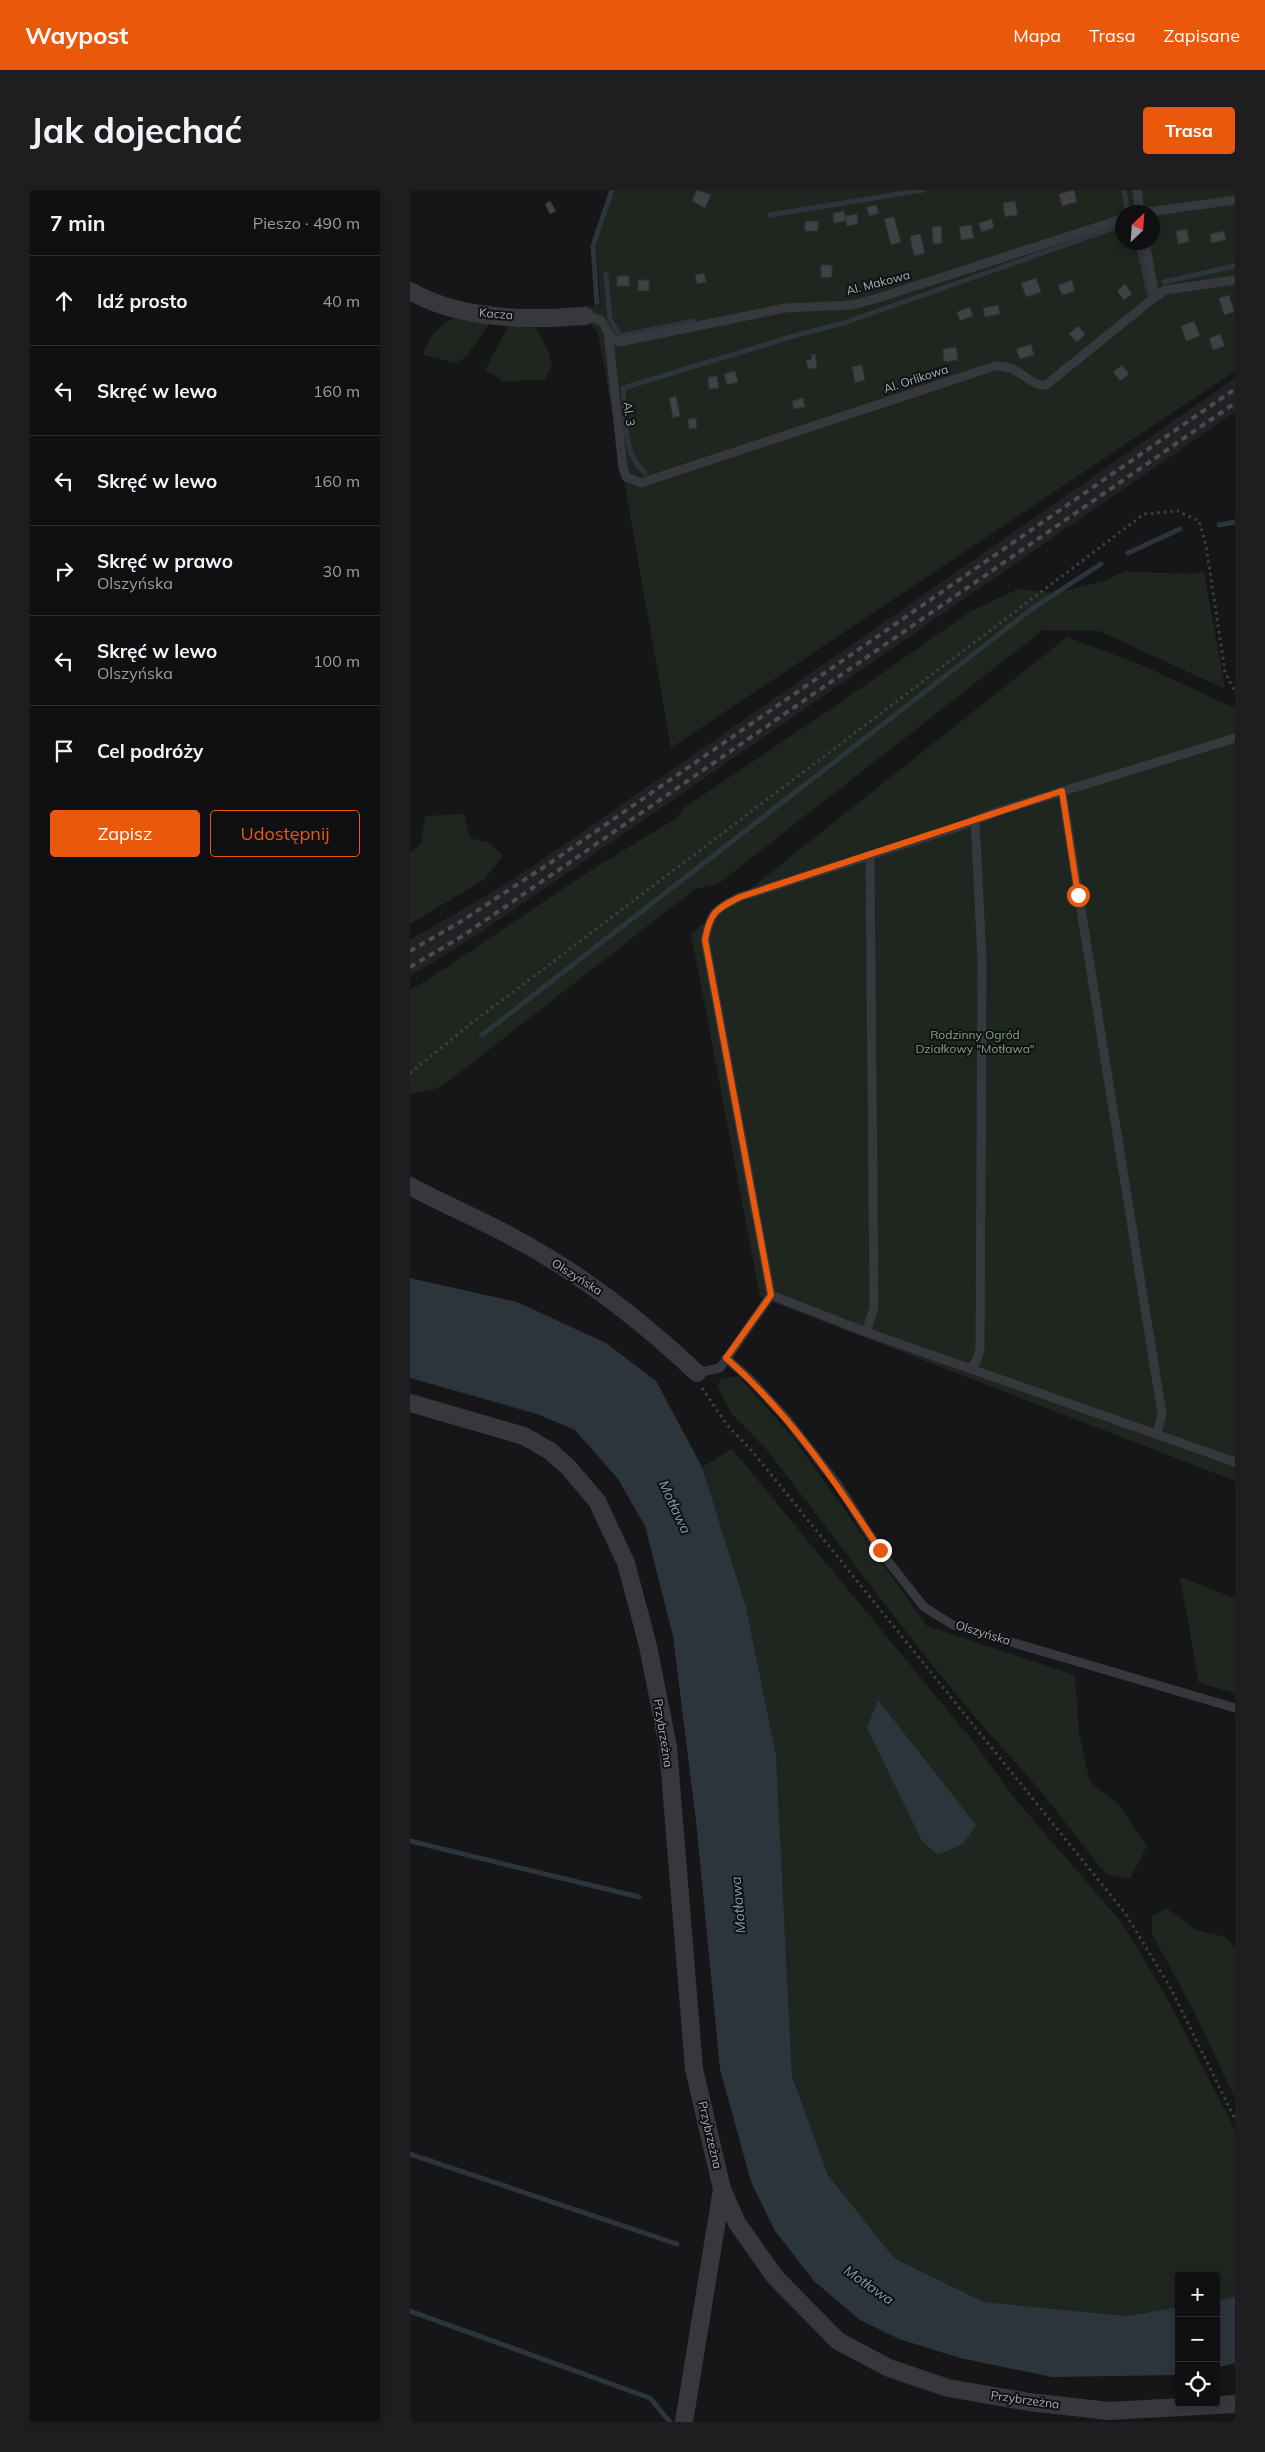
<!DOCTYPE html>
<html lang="pl">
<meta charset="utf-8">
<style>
body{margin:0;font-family:Mulish,sans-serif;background:#1e1e20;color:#f1f3f6}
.controls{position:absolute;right:15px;bottom:15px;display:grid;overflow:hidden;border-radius:5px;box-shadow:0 2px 8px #0003}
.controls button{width:45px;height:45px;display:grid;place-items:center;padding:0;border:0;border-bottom:1px solid #303032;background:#101012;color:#f1f3f6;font:25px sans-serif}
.compass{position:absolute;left:705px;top:15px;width:45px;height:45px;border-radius:50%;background:#101012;box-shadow:0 2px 8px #0003;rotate:25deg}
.stop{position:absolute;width:15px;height:15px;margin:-11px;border:4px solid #ea580c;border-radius:50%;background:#fff}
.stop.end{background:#ea580c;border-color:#fff;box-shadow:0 1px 5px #0008}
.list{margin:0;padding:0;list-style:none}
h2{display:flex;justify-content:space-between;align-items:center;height:65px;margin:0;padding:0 20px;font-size:21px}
h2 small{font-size:16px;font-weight:400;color:#9c9d9f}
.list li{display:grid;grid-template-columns:32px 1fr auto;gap:15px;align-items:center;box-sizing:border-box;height:90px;padding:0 20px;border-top:1px solid #303032}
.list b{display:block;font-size:19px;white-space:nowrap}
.list p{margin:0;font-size:16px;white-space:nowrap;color:#9c9d9f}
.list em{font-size:16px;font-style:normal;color:#9c9d9f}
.actions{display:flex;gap:10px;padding:15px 20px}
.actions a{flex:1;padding:11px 0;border:1px solid #ea580c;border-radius:5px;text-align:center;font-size:18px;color:#ea580c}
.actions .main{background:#ea580c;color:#fff}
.icon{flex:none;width:28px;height:28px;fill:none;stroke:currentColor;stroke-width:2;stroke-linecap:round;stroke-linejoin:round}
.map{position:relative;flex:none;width:825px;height:2232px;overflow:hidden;border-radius:5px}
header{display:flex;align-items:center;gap:30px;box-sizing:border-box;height:70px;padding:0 25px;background:#ea580c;color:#fff}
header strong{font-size:24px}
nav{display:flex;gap:28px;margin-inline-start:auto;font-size:18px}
.intro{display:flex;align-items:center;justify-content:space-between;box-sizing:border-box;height:120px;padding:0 30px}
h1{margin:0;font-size:35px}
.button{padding:12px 22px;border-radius:5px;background:#ea580c;color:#fff;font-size:18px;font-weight:700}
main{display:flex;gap:30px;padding:0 30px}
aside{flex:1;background:#101012;border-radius:5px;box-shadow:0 2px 8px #0003}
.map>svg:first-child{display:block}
.built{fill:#222225}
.green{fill:#1e261f;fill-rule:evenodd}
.water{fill:#2c353c}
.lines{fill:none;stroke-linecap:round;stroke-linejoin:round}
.stream{stroke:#2c353c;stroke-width:5}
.building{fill:#404145;stroke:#303034}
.path{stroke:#3d3f44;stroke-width:3;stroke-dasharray:2.5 4;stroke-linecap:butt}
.service{stroke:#37383d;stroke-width:9}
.minor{stroke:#37383d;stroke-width:18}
.rail{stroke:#4a4c52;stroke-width:4;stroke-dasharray:6 5;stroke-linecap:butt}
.route{stroke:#ea580c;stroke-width:6}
.labels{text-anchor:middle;stroke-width:4;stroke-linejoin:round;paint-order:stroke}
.street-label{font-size:12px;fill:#a8adb8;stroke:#111113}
.park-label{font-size:12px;fill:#7fa381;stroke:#111113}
.water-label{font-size:14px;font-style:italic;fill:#7f9bb3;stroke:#111113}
</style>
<header>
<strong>Waypost</strong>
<nav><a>Mapa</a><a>Trasa</a><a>Zapisane</a></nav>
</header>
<div class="intro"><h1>Jak dojechać</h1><a class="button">Trasa</a></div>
<main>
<aside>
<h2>7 min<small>Pieszo · 490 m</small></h2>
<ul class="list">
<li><svg class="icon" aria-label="ahead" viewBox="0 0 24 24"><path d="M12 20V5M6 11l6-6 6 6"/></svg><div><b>Idź prosto</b></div><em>40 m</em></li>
<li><svg class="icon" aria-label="left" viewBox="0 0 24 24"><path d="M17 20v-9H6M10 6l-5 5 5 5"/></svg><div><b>Skręć w lewo</b></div><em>160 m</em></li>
<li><svg class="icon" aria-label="left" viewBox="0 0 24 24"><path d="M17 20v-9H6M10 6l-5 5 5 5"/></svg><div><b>Skręć w lewo</b></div><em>160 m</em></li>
<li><svg class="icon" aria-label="right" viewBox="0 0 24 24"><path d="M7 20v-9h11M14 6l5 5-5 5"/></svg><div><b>Skręć w prawo</b><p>Olszyńska</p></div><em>30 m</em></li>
<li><svg class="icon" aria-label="left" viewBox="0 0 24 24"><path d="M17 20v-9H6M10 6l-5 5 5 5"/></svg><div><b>Skręć w lewo</b><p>Olszyńska</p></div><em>100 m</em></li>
<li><svg class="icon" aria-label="arrive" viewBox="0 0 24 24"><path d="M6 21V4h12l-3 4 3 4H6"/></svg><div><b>Cel podróży</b></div></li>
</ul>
<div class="actions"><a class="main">Zapisz</a><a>Udostępnij</a></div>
</aside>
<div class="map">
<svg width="825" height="2232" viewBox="0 0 825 2232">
<rect width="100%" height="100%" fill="#161618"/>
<path class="built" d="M825,188V222L67,745L0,786V750L102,690L158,652Z"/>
<g class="green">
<path d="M204,0H825V181L261,558L188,142L176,131L174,116H191L186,56ZM712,22H742V52H712Z"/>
<path d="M51,125L79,134L56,167L46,173L13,165C17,147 33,130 51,125Z"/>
<path d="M100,133H116L128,141L139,162L142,175L135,190L93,191L75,180Z"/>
<path d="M715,381L773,384L794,382L815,499L689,441L633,440L308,694L285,699L35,894L25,899L0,904V799L16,791L178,682L265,629L275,617L424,517L561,421L608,399L646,403L694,391Z"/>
<path d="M657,447L729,474L825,518V1291L350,1107L281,743L330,707Z"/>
<path d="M54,624L60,648L77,652L93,665L75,689L0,734V662L11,654L15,626Z"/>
<path d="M328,1186L382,1246L517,1436L665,1485L669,1543L680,1592L708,1614L737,1656L720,1689L695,1683L629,1599L565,1527L510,1460L357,1260L321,1223L308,1197L310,1189Z"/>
<path d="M322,1259L558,1545L606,1610L713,1734L762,1817L825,1940V2107L806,2111V2086H769V2117L717,2126L575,2112L484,2068L418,1985L382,1886L366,1565L336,1417L292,1277Z"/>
<path d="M770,1387L825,1408V1503L789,1493Z"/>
<path d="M756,1718L784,1739L815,1747L825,1758V1908L787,1827L742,1744V1726Z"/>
</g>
<g class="water">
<path d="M0,1088L107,1112L196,1153L246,1191L292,1277L336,1417L366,1565L382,1886L418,1985L484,2068L574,2112L717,2126L769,2117V2185L642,2187L550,2168L489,2149L450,2130L404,2091L365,2041L341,1992L310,1879L286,1631L263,1446L235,1336L208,1289L165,1240L127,1224L0,1188Z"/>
<path d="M468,1510L566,1635L553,1654L528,1665L512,1651L457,1538Z"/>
<path d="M825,2107V2173L806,2178V2111Z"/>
</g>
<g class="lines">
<g class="stream">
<path d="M714,0L717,18"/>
<path d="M360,25L514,0"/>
<path d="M728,52L739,104"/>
<path d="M196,84L200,129L210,146L283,131"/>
<path d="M754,92L825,76"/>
<path d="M187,113L183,56L202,0"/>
<path d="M235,283C212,264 216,226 213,198L384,146L434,133L712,35"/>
<path d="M809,335L825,332"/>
<path d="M718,363L770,339"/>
<path d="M72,845L623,418L691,374"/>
<path d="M0,1651L229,1707"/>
<path d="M0,1964L267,2054"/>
<path d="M0,2121L240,2208L260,2232"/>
</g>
</g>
<g class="building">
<path d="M287,0L301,5L295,18L282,11Z"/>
<path d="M664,0L667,12L652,16L649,4Z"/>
<path d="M140,11L146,21L140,24L135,14Z"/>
<path d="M605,11L608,25L595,27L593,13Z"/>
<path d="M466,15L469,23L459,26L457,17Z"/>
<path d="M434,21L436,31L424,33L423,23Z"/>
<path d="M447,24L448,34L437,36L435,26Z"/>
<path d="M484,27L491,52L481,55L474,29Z"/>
<path d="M582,29L584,38L571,42L569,33Z"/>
<rect x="395" y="31" width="13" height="10"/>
<path d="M561,35L564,48L551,50L549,37Z"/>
<path d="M531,36L532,53L523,54L522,37Z"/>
<path d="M777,39L779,52L768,54L766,41Z"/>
<path d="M814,41L816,50L801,53L800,44Z"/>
<path d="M510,44L515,63L504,66L500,46Z"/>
<path d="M411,75H422V87L411,88Z"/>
<path d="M294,83L296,92L287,94L285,85Z"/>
<rect x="207" y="86" width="12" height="10"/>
<path d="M626,88L631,102L616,107L611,93Z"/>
<rect x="228" y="90" width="11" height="11"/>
<path d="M662,90L665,101L652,105L648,95Z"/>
<path d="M715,94L722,104L714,110L707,101Z"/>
<path d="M819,105L824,122L814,125L809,108Z"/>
<path d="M588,115L590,124L575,127L573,118Z"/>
<path d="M560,117L563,126L550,131L547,122Z"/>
<path d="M784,131L790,146L776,151L771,136Z"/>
<path d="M668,136L675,144L667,152L659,144Z"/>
<path d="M810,144L815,156L803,160L799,148Z"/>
<path d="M621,154L624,165L610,169L606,159Z"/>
<path d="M546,157L548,170L534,172L533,159Z"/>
<path d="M405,164L407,178L398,179L396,170L402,169L401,165Z"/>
<path d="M452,175L455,190L445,193L442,177Z"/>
<path d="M712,175L719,184L710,191L703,182Z"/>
<path d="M325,181L328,192L317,195L314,184Z"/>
<path d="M307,186L309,198L299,199L298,187Z"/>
<path d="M266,206L270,226L263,228L259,208Z"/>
<path d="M393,208L395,217L384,219L382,211Z"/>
<path d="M286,228L287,238L279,239L278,229Z"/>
</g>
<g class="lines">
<g class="path">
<path d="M0,883L62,833L734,324L768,321L789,331L796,355L815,482L825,502"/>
<path d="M292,1198L317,1235L343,1262L715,1723L760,1797L825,1929"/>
</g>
<g class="service">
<path d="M727,0L730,22"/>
<path d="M738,22L825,10"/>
<path d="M745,107L755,100L825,90"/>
<path d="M175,126L191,130L201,147L209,152L375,118L441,115L465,109L712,29"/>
<path d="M198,141L213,278L216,287L231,293L585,176C610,174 619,197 636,195L745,107L735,52"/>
<path d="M652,601L752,1224L747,1244"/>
<path d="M361,1105L456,1142L825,1272"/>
<path d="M456,1142L464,1118L460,665"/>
<path d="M316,1168L340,1189L375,1227L428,1295L470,1361L514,1417L543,1435L825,1518"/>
<path d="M560,1178L566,1172L570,1160L572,770L565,630"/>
<path d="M287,1183L310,1178L361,1105L295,750C300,722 306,719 330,707L548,637L589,621L825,548"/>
</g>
<g class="minor">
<path d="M0,101C40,124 91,129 137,128C150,128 163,126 175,126"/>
<path d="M0,996C35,1015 72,1030 106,1049C173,1085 232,1131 287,1183"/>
<path d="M0,1213L114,1246L140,1261L158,1277L187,1311L216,1373L238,1456L258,1557L284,1879L312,1999L327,2033L365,2087L428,2151L479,2178L538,2198L619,2212L699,2221L825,2214"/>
<path d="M274,2232L312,1999"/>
</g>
<g class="rail">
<path d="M0,761L47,734L143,671L825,199"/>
<path d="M0,777L54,745L121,699L825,213"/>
</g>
</g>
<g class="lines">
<path class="route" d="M470,1360C425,1291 379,1223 316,1168L361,1105L295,750C300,722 306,719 330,707L652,601L668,705"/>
</g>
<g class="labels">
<g class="street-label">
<text transform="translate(468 93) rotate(-15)" y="4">Al. Makowa</text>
<text transform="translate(86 124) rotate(5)" y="4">Kacza</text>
<text transform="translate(506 189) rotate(-18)" y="4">Al. Orlikowa</text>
<text transform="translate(219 224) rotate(83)" y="4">Al. 3</text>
<text transform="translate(167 1087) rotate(32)" y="4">Olszyńska</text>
<text transform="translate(573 1443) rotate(17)" y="4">Olszyńska</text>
<text transform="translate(253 1543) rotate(81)" y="4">Przybrzeżna</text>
<text transform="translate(300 1945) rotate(77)" y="4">Przybrzeżna</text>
<text transform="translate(615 2210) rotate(8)" y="4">Przybrzeżna</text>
</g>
<g class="park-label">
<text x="565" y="849">Rodzinny Ogród<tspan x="565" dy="14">Działkowy "Motława"</tspan></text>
</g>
<g class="water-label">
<text transform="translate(265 1317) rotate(65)" y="5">Motława</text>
<text transform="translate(328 1715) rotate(-95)" y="5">Motława</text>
<text transform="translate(459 2095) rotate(35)" y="5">Motława</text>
</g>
</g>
</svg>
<div class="controls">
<button>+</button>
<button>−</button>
<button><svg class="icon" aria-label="locate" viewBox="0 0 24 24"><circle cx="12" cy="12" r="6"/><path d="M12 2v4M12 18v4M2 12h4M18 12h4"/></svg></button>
</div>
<svg class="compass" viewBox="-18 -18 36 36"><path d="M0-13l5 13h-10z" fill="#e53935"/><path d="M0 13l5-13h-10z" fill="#9c9d9f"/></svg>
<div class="stop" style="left:668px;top:705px"></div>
<div class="stop end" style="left:470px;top:1360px"></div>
</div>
</main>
